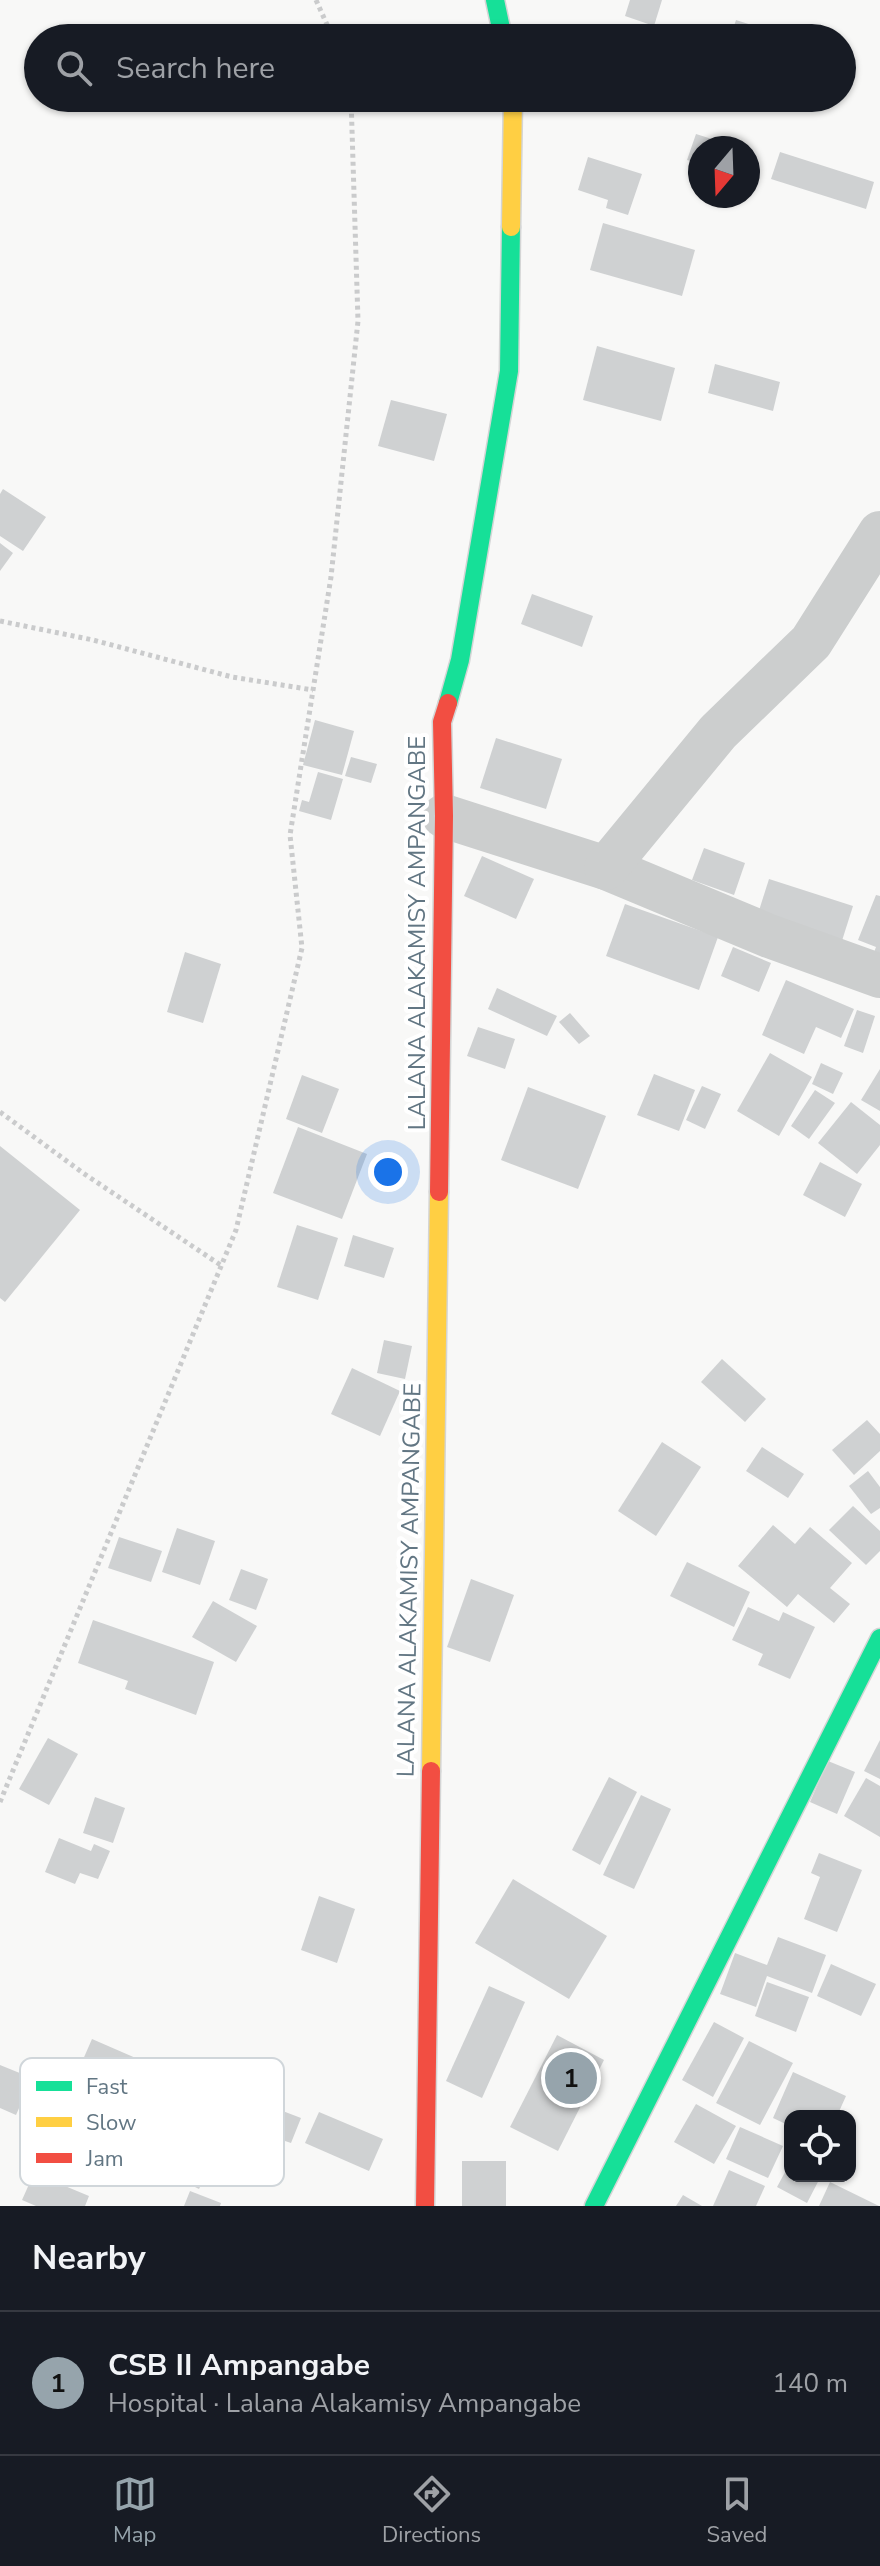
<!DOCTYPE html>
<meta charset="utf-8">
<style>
body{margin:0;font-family:"Nunito Sans",sans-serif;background:#242831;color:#f1f3f6}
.controls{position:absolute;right:24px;bottom:24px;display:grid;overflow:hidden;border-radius:16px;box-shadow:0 2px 6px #0004}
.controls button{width:72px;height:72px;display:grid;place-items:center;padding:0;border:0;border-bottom:2px solid #363941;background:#171b24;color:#f1f3f6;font:40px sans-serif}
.compass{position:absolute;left:688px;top:136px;width:72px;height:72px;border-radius:50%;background:#171b24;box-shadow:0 2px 6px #0004;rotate:199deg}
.you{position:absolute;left:388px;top:1172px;width:28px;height:28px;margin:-20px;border:6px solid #fff;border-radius:50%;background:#1a73e8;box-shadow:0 0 0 12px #1a73e833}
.badge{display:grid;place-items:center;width:52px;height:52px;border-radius:50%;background:#96a4ac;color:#111;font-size:26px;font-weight:700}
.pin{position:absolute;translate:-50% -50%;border:4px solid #fff;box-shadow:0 2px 8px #0006}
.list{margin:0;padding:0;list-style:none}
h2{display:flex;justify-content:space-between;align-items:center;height:104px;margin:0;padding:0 32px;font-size:34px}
h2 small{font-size:26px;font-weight:400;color:#9ea1a6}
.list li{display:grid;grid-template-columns:52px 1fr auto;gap:24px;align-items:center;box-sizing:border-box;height:144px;padding:0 32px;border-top:2px solid #363941}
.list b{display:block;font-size:30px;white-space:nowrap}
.list p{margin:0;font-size:26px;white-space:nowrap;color:#9ea1a6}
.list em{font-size:26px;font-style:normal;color:#9ea1a6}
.icon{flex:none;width:44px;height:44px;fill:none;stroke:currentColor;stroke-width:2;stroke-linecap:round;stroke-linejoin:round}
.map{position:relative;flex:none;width:880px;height:2206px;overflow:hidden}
.search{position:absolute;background:#171b24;box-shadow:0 2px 6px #0004;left:24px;right:24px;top:24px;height:88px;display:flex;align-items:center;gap:20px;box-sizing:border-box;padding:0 28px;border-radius:44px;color:#9ea1a6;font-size:30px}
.sheet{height:248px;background:#171b24}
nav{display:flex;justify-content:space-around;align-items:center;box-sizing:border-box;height:112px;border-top:2px solid #363941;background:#171b24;font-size:22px;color:#9ea1a6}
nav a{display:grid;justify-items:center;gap:4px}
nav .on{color:#96a4ac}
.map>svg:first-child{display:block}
.building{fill:#cfd1d2}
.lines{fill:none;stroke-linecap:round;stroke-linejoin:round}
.fast-casing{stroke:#d4d5d5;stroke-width:21}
.slow-casing{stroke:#d4d5d5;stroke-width:21}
.jam-casing{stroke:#d4d5d5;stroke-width:21}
.path{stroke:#cacbcc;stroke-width:5;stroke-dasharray:4 4;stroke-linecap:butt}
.street{stroke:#cccece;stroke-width:44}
.fast{stroke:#16e098;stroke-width:18}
.slow{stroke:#ffcf43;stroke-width:18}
.jam{stroke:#f24e42;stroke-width:18}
.labels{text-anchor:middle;stroke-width:8;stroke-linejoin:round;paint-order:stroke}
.street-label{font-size:24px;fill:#627683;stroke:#fff}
.key{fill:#fff;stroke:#d0d6da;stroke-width:2}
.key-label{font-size:22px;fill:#627683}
</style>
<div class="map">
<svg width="880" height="2206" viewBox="0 0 880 2206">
<rect width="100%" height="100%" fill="#f8f8f7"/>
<g class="building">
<path d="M630,0H662L654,26L625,16Z"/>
<path d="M736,20L767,30L765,38H730Z"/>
<path d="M713,98H750L745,110Z"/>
<path d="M696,134L731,145V148H700V164L687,160Z"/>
<path d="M780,152L874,182L866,209L771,179Z"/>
<path d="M588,157L642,174L628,215L606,208L608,200L578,190Z"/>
<path d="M603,223L695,250L682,296L590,270Z"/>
<path d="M597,346L675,368L661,421L583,400Z"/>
<path d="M715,364L780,382L773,411L708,393Z"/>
<path d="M391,400L447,414L434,461L378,446Z"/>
<path d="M3,489L46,517L23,551L0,536V494Z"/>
<path d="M0,543L13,553L0,571Z"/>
<path d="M532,594L593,616L582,647L521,624Z"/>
<path d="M315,720L354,731L342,775L303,765Z"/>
<path d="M496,738L562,759L546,809L480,788Z"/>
<path d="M351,757L377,764L371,783L345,776Z"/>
<path d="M318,772L343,779L331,820L299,811L302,800L309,802Z"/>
<path d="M704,848L745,863L734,895L692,880Z"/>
<path d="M482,856L534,879L516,919L464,896Z"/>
<path d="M769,879L853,906L840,947L756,920Z"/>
<path d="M876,895L880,896V970L869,966L876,947L858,940Z"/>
<path d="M625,904L718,937L699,990L606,956Z"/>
<path d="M733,947L771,963L759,992L721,976Z"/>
<path d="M185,952L221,964L203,1023L167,1012Z"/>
<path d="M786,980L854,1009L841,1038L816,1027L804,1054L762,1035Z"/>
<path d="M497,988L557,1016L547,1036L488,1009Z"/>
<path d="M857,1010L875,1016L863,1053L844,1046Z"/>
<path d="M570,1013L590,1036L579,1044L559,1022Z"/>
<path d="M478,1027L515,1039L505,1069L467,1056Z"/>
<path d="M770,1053L812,1077L779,1136L737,1111Z"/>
<path d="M821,1063L843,1073L833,1094L812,1084Z"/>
<path d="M880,1069V1111L861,1100Z"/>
<path d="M654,1074L695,1090L679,1131L637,1115Z"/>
<path d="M302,1075L339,1089L322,1133L286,1119Z"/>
<path d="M702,1086L721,1094L705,1129L686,1120Z"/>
<path d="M528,1087L606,1116L578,1189L501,1160Z"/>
<path d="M815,1090L835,1103L809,1139L791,1126Z"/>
<path d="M851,1102L880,1125V1145L857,1174L818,1143Z"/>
<path d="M298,1127L367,1154L342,1219L273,1193Z"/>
<path d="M0,1146L80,1210L5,1302L0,1298Z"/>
<path d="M820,1162L862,1184L845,1217L803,1195Z"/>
<path d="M297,1225L338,1238L318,1300L277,1287Z"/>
<path d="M353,1235L394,1248L384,1278L344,1266Z"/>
<path d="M384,1340L412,1346L405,1379L377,1373Z"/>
<path d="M722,1359L766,1399L745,1422L701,1382Z"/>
<path d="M352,1368L400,1391L380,1436L331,1414Z"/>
<path d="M867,1420L880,1434V1451L854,1475L832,1450Z"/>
<path d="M662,1442L701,1467L656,1536L618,1511Z"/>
<path d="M762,1447L804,1474L788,1498L746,1471Z"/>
<path d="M868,1471L880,1487V1508L871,1514L849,1486Z"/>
<path d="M853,1506L880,1531V1551L866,1565L829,1530Z"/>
<path d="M773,1525L795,1544L810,1527L852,1563L830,1588L850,1604L834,1623L798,1594L787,1607L738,1566Z"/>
<path d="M177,1528L215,1541L200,1585L162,1572Z"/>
<path d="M119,1537L162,1551L151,1582L108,1568Z"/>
<path d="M687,1562L750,1592L734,1627L670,1596Z"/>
<path d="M241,1569L268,1579L256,1610L229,1600Z"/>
<path d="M471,1579L514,1595L490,1662L447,1647Z"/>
<path d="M213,1601L257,1626L236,1662L192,1637Z"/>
<path d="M748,1607L779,1621L783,1612L815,1627L790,1679L758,1665L763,1654L732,1640Z"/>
<path d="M93,1620L214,1662L196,1715L125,1689L128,1681L78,1663Z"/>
<path d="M48,1738L78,1754L49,1805L19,1789Z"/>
<path d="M880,1740V1779L864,1771Z"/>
<path d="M828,1761L855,1772L837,1814L810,1802Z"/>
<path d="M609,1777L637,1792L600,1865L572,1850Z"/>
<path d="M866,1778L880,1786V1837L844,1816Z"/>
<path d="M641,1795L671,1809L634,1889L603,1875Z"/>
<path d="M95,1797L125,1808L113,1843L83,1833Z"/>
<path d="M59,1838L91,1851L94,1844L110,1851L98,1879L80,1873L75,1884L45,1872Z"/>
<path d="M819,1853L862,1870L837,1932L804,1919L820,1877L811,1873Z"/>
<path d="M513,1879L607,1936L569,1999L475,1943Z"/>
<path d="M319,1896L355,1909L337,1963L301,1950Z"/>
<path d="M778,1937L826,1955L812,1993L767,1976L756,2007L720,1994L735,1953L767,1965Z"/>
<path d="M831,1964L876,1984L861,2016L817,1996Z"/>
<path d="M767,1982L809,1997L796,2032L755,2016Z"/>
<path d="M489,1986L525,2002L482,2098L446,2081Z"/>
<path d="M714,2022L744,2038L713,2097L682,2080Z"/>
<path d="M557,2035L604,2060L558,2151L510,2127Z"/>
<path d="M92,2039L138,2059L116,2107L71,2087Z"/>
<path d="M749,2041L793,2063L760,2125L716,2103Z"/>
<path d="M0,2065L32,2078L16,2115L0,2108Z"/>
<path d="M793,2072L846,2096L837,2116H790V2126L773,2118Z"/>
<path d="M254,2100L301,2118L291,2143L282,2140L269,2173L232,2158Z"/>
<path d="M696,2104L736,2126L714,2164L674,2142Z"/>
<path d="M319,2112L383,2139L369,2171L305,2143Z"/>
<path d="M55,2126L86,2139L65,2186L89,2196L85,2206H36L22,2200Z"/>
<path d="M740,2127L783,2146L768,2178L726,2159Z"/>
<path d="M170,2146L211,2165L199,2189L159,2169Z"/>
<rect x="462" y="2161" width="44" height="45"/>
<path d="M790,2163V2176H821L807,2203L777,2187Z"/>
<path d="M729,2170L765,2186L756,2206H713Z"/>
<path d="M830,2182L879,2206H819Z"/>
<path d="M190,2191L221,2203L220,2206H184Z"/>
<path d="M683,2195L702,2206H676Z"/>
</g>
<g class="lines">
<g class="fast-casing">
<g id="fast">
<path d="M495,0L503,38"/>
<path d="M448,703L460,660L509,371L511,227"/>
<path d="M594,2206L880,1638"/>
</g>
</g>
<g class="slow-casing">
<g id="slow">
<path d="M511,227L513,98"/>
<path d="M431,1771L439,1192"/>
</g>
</g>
<g class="jam-casing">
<g id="jam">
<path d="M439,1192L444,816L442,722L448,703"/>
<path d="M425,2206L431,1771"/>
</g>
</g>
<g class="path">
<path d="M316,0L333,38"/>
<path d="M0,621L93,640L232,677L313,690"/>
<path d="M0,1112L83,1173L222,1266"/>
<path d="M0,1802L236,1230L302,948L290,835L331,577L358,321L351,98"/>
</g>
<g class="street">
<path d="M444,816L606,868L769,936L880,976"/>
<path d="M606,868L718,732L811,642L880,533"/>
</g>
<use href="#fast" class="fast"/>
<use href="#slow" class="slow"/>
<use href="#jam" class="jam"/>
</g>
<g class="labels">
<g class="street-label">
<text transform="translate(417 933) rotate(-90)" y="8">LALANA ALAKAMISY AMPANGABE</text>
<text transform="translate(409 1580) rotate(-89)" y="8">LALANA ALAKAMISY AMPANGABE</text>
</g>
</g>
<rect x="20" y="2058" width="264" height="128" rx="12" class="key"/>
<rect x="36" y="2081" width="36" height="10" fill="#16e098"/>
<rect x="36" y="2117" width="36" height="10" fill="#ffcf43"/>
<rect x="36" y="2153" width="36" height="10" fill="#f24e42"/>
<g class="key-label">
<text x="86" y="2094">Fast</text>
<text x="86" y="2130">Slow</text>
<text x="86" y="2166">Jam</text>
</g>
</svg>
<div class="controls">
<button><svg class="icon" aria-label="locate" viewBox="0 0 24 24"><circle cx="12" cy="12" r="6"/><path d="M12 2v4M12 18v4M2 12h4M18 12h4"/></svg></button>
</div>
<svg class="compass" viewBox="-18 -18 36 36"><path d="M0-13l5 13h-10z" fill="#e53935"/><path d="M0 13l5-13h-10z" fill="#9ea1a6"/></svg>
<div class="you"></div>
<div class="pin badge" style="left:571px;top:2078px">1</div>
<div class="search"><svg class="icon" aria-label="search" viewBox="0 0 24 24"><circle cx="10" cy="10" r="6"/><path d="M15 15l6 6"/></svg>Search here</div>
</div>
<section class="sheet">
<h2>Nearby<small></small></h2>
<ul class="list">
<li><span class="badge">1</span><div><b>CSB II Ampangabe</b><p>Hospital · Lalana Alakamisy Ampangabe</p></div><em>140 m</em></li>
</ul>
</section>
<nav>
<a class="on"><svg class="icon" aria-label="map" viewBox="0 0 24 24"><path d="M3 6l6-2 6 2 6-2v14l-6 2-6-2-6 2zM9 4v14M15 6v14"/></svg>Map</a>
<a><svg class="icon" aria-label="directions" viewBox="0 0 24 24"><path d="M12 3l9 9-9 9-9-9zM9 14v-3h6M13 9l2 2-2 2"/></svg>Directions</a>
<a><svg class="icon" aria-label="saved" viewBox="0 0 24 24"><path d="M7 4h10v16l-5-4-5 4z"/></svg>Saved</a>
</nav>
